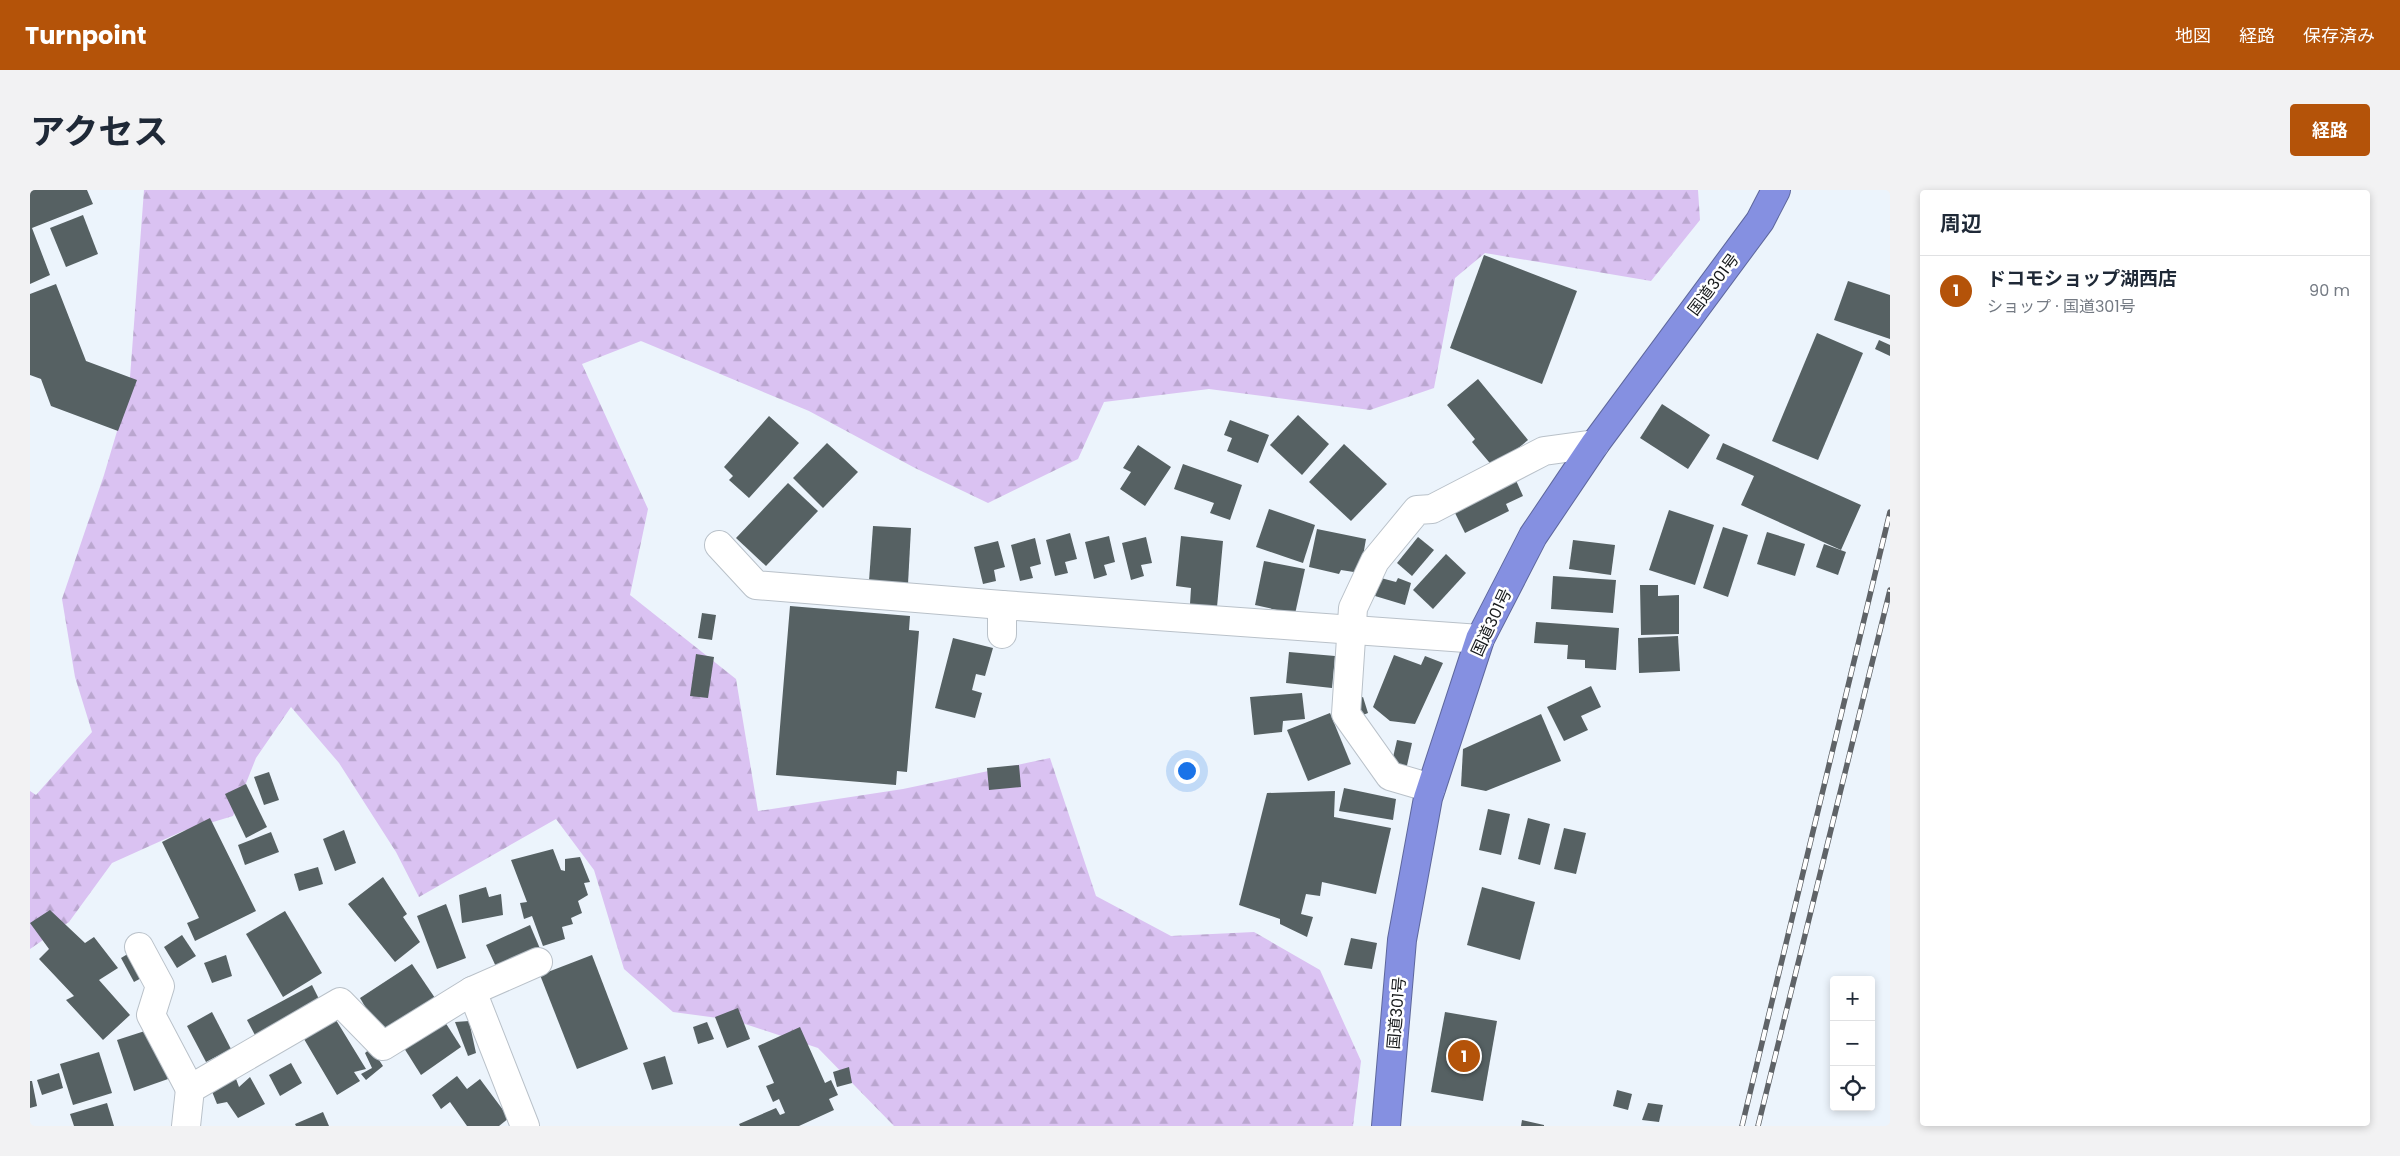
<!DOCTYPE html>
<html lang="ja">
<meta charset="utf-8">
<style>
body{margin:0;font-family:Poppins,"Noto Sans JP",sans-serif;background:#f2f2f3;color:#1f2937}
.controls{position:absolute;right:15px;bottom:15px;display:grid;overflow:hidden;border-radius:5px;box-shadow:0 2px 8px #0003}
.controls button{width:45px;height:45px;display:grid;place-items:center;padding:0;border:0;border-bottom:1px solid #e0e1e3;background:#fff;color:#1f2937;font:25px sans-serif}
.you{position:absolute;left:1156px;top:580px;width:18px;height:18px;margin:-12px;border:4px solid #fff;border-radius:50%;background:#1a73e8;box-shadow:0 0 0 8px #1a73e833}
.badge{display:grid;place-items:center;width:32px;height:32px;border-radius:50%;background:#b45309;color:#fff;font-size:16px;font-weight:700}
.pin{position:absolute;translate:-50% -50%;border:2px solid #fff;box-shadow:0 1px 5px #0006}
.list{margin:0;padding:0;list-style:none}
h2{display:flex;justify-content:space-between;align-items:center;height:65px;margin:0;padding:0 20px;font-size:21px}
h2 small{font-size:16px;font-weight:400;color:#747a83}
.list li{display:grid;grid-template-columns:32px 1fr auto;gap:15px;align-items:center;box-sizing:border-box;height:70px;padding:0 20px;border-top:1px solid #e0e1e3}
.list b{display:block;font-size:19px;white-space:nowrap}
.list p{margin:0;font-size:16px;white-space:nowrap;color:#747a83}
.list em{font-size:16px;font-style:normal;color:#747a83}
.icon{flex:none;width:28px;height:28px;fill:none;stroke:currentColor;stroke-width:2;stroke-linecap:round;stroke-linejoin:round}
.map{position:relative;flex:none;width:1860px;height:936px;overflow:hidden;border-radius:5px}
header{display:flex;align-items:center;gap:30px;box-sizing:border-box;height:70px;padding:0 25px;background:#b45309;color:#fff}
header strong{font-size:24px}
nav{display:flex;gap:28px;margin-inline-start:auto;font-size:18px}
.intro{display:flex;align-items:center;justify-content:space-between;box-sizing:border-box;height:120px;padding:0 30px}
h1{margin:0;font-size:35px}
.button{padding:12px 22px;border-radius:5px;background:#b45309;color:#fff;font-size:18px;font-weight:700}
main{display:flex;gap:30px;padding:0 30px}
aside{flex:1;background:#fff;border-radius:5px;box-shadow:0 2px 8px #0003}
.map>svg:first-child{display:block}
.forest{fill:url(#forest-firs)}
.building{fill:#566163}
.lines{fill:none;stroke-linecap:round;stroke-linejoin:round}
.minor-casing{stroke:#b9c1c9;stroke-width:30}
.highway-casing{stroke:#5e679c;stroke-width:30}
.minor{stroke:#fff;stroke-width:28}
.highway{stroke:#8590e1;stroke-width:28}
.rail-casing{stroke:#5f6367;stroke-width:5.5}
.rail{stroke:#fff;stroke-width:4;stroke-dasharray:11;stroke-linecap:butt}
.labels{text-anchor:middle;stroke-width:5;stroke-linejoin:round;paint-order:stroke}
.street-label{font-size:16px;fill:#171a1c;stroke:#fff}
</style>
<header>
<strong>Turnpoint</strong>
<nav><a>地図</a><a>経路</a><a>保存済み</a></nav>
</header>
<div class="intro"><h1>アクセス</h1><a class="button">経路</a></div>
<main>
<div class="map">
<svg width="1860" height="936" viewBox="0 0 1860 936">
<defs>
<pattern id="forest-firs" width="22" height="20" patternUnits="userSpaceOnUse" patternTransform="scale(1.25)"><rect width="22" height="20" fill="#dac2f2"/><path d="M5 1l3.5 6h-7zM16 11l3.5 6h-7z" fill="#baa6cf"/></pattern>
</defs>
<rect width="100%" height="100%" fill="#ecf4fc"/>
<path class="forest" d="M114,0H1668L1670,30L1621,91L1455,63L1425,88L1404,198L1340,220L1179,199L1074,212L1048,269L958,313L885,278L779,221L611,151L552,174L618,319L600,405L706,489L728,621L873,599L1020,568L1066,706L1141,746L1224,742L1290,780L1331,871L1323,936H864L788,858L703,830L643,822L594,779L564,680L526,629L389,707L366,662L309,573L261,517L226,568L203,626L153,641L82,673L39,732L0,759V601L6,605L62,542L45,487L32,409L74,285L99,201Z"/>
<g class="building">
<path d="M0,0H57L63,14L2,38L20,85L0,94Z"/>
<path d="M53,25L68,64L36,77L20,38Z"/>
<path d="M1454,65L1547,101L1512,194L1420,158Z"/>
<path d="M1818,91L1860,105V149L1804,130Z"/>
<path d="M26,94L56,171L107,190L88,241L21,216L11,189L0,185V104Z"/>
<path d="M1787,143L1833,163L1788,270L1742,251Z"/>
<path d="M1849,150L1860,155V166L1845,159Z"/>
<path d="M1448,189L1498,250L1464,278L1442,252L1445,249L1417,215Z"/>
<path d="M1632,214L1680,245L1658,279L1610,248Z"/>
<path d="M1268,225L1299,254L1272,285L1240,255Z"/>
<path d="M739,226L769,253L719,308L699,290L703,286L694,277Z"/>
<path d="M1200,230L1239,245L1228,273L1197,261L1202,248L1194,245Z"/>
<path d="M797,253L828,282L793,318L763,288Z"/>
<path d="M1693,253L1831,315L1811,360L1711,315L1724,286L1686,269Z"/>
<path d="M1314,254L1357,294L1321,331L1279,292Z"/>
<path d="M1108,255L1141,277L1115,316L1090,299L1101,282L1093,278Z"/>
<path d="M1153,274L1212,295L1200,330L1180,323L1184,313L1144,299Z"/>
<path d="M1484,286L1493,306L1476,314L1479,321L1435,343L1422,317Z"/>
<path d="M758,293L788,321L736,376L706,348Z"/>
<path d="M1239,319L1285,335L1273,373L1226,357Z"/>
<path d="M1639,320L1684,335L1665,395L1619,380Z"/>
<path d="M843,336L881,338L878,394L839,391Z"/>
<path d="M1693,337L1718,345L1698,407L1673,398Z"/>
<path d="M1287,339L1336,349L1330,383L1311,380L1309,384L1279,377Z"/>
<path d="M1737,342L1775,354L1765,386L1727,374Z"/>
<path d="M1040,343L1047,369L1035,372L1038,383L1025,386L1016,350Z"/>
<path d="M1079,346L1085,372L1074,375L1077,385L1064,389L1055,352Z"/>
<path d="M1151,346L1193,351L1187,417L1160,414L1161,398L1146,396Z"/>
<path d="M1116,347L1122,373L1111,375L1114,386L1101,390L1092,353Z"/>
<path d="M1388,347L1404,360L1382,386L1367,373Z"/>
<path d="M1005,348L1011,374L1000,377L1003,388L990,391L981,355Z"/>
<path d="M1543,350L1585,355L1581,385L1539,379Z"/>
<path d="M968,351L975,377L964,380L966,391L953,394L944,357Z"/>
<path d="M1794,354L1816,362L1808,385L1786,377Z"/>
<path d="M1416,364L1436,383L1403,419L1383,400Z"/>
<path d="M1234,371L1275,379L1265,424L1225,415Z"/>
<path d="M1523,386L1586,390L1583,423L1521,419Z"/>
<path d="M1351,388L1366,392L1368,388L1381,393L1375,415L1345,406Z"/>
<path d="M1610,395H1628V406L1649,405V444L1611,445Z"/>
<path d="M760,416L880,426L879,440L889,441L877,582L867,581L866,595L746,585Z"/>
<path d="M672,423L686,425L682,450L668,448Z"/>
<path d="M1506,432L1589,438L1586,480L1555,478V470L1537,469L1538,455L1504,453Z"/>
<path d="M1648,446L1650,481L1609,483L1608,448Z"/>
<path d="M923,448L963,458L955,486L946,484L942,500L952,503L945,528L905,518Z"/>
<path d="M1259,462L1305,466L1302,498L1256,493Z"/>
<path d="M666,464L684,467L678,508L660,506Z"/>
<path d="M1364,465L1391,475L1395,466L1413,473L1385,534L1360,531L1343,517Z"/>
<path d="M1561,496L1571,517L1551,526L1558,540L1534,551L1517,517Z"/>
<path d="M1272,503L1275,529L1253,531L1252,542L1224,545L1220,507Z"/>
<path d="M1333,507L1338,523L1328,527L1323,510Z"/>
<path d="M1300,523L1321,574L1278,591L1257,540Z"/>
<path d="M1511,524L1531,571L1456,601L1431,596L1433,559Z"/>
<path d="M1367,550L1382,553L1376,580L1361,576Z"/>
<path d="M989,575L991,597L959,600L957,578Z"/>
<path d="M239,582L249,610L234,615L224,587Z"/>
<path d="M216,594L237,637L216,648L195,604Z"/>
<path d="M1314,598L1366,609L1363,630L1309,621Z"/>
<path d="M1305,601L1304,627L1361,638L1346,704L1292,692L1290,706L1276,704L1271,724L1283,727L1277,747L1250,734V729L1209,715L1237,603Z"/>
<path d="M1458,619L1480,624L1471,665L1449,660Z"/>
<path d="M180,628L226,721L165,751L157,733L169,728L132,652Z"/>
<path d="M1498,628L1520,634L1510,675L1488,669Z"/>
<path d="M1534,638L1556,643L1546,684L1524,679Z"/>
<path d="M314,640L326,673L305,681L293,649Z"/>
<path d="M241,642L249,662L215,675L208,655Z"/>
<path d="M523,659L531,680L535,681V669L550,667L560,692L554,693L558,705L548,711L552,723L541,728L543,734L532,737L535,749L513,756L502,726L494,729L490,713L497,712L481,670Z"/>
<path d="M288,677L293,694L269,701L264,684Z"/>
<path d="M353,687L377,724L373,727L390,752L365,772L318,714Z"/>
<path d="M456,697L459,707L471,704L473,725L432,733L429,705Z"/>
<path d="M1452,697L1505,712L1490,770L1437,755Z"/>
<path d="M416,714L436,768L407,779L387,726Z"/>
<path d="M20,720L55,753L64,747L88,778L69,790L100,825L73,850L36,810L44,806L9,769L19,759L0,733Z"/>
<path d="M255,721L292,783L253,807L216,744Z"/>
<path d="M500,735L511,761L468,781L456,755Z"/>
<path d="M152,745L166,766L147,778L134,757Z"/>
<path d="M1321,748L1347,753L1342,779L1314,775Z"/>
<path d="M101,762L115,786L104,792L91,768Z"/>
<path d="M196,765L202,786L182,793L174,773Z"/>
<path d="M562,765L598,859L547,879L510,785Z"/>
<path d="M382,774L405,808L350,842L330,808Z"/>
<path d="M282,795L291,813L226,847L217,830Z"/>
<path d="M708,818L720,849L697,858L685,827Z"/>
<path d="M182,822L201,859L176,872L157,836Z"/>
<path d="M1415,822L1467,831L1453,911L1401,902Z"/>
<path d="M306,830L336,879L324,882L330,891L307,905L274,849Z"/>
<path d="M439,831L446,863L438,866L425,832Z"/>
<path d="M415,832L431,857L391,885L374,858Z"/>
<path d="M677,832L684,849L668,854L663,837Z"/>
<path d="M770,837L795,893L801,890L808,905L799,909L804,920L769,936H710L709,934L746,918L750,925L755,923L749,909L743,912L736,896L744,893L728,856Z"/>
<path d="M121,839L138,889L104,901L87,850Z"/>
<path d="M341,858L353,876L336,890L331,884L342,878L335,863Z"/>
<path d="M69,862L82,903L43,915L30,874Z"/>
<path d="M635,866L643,894L622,900L613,873Z"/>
<path d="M261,873L272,893L250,906L239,885Z"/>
<path d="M819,877L822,893L807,897L803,882Z"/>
<path d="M29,883L33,898L12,905L7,890Z"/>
<path d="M205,886L209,897L220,887L235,914L208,928L197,912L187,914L181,899Z"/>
<path d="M427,886L437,899L450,889L479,928L469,936H437L420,912L411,919L402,905Z"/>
<path d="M0,891H2L7,916L0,918Z"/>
<path d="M1587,900L1602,904L1598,920L1583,916Z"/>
<path d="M77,913L84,936H44L40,924Z"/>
<path d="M1618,913L1633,915L1629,932L1612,930Z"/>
<path d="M293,922L299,936H266L265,934Z"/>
<path d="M1492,930L1514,935V936H1491Z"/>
</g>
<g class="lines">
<g class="minor-casing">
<g id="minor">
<path d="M689,355L726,395L972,415L1450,449"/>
<path d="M972,444V415"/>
<path d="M1401,598L1360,586L1316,524L1323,418L1345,371L1387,320L1402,319L1514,261L1565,254"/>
<path d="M109,757L130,796L121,825L160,899"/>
<path d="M442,801L508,772"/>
<path d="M156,936L160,899L310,812L353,856L442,801L495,936"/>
</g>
</g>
<g class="highway-casing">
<path id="highway" d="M1356,936L1372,750L1398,608L1450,449L1503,346L1565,254L1730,31L1746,0"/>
</g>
<use href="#minor" class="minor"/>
<use href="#highway" class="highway"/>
<g class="rail-casing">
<g id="rail">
<path d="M1712,936L1860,322"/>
<path d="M1728,936L1860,400"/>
</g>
</g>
<use href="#rail" class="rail"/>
</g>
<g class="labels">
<g class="street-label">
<text transform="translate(1683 94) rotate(-53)" y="6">国道301号</text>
<text transform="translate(1461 432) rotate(-65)" y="6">国道301号</text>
<text transform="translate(1366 823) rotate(-85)" y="6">国道301号</text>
</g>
</g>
</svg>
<div class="controls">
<button>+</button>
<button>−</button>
<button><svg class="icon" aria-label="locate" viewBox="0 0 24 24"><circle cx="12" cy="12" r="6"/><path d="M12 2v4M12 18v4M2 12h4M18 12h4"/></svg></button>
</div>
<div class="you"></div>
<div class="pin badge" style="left:1434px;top:866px">1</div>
</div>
<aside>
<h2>周辺<small></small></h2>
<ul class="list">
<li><span class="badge">1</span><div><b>ドコモショップ湖西店</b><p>ショップ · 国道301号</p></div><em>90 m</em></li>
</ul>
</aside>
</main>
